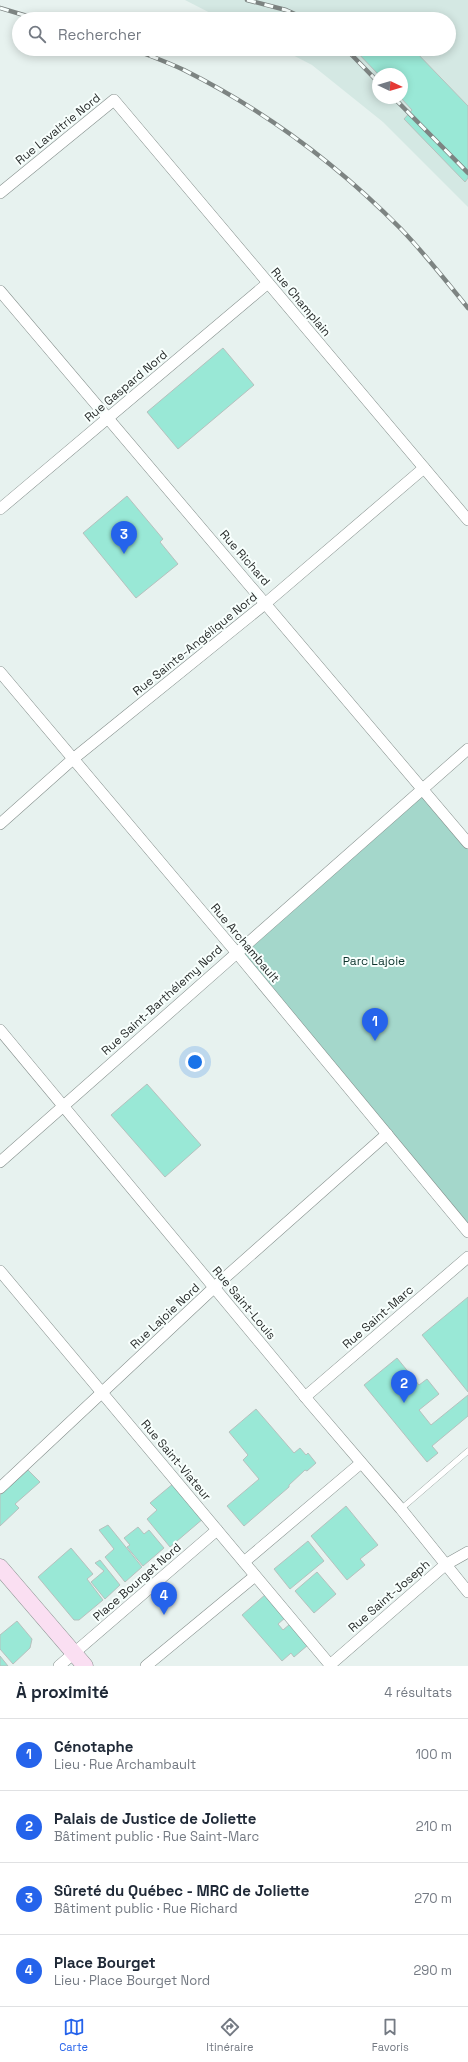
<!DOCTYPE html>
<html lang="fr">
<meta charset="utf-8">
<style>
body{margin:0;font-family:"Space Grotesk",sans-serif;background:#f6f6f7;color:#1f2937}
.compass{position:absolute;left:372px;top:68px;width:36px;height:36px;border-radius:50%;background:#fff;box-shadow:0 2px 10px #0003;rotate:94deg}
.you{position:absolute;left:195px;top:1062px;width:14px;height:14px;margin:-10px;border:3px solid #fff;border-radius:50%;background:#1a73e8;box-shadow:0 0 0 6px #1a73e833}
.badge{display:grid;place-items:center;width:26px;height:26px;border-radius:50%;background:#2563eb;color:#fff;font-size:13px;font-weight:700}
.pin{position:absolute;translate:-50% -33px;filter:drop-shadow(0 1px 2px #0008)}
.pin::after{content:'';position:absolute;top:21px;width:14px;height:12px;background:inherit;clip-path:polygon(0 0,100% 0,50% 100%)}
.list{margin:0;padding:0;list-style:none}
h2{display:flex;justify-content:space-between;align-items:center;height:52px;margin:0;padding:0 16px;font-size:17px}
h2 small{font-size:13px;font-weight:400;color:#747a83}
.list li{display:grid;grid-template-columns:26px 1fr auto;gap:12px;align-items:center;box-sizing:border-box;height:72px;padding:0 16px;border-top:1px solid #e0e1e3}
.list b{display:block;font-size:15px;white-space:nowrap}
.list p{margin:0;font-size:13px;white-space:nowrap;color:#747a83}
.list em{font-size:13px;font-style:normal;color:#747a83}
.icon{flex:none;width:22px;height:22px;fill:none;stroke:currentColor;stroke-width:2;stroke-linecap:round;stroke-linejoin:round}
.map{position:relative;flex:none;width:468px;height:1666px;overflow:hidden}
.search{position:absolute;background:#fff;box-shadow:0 2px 10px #0003;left:12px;right:12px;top:12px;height:44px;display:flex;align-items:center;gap:10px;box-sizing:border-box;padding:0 14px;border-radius:22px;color:#747a83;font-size:15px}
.sheet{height:340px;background:#fff}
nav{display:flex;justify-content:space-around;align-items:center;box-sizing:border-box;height:56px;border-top:1px solid #e0e1e3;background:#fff;font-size:11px;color:#747a83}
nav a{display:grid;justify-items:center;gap:2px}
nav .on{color:#2563eb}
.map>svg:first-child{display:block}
.built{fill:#d4e8e3;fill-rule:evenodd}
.green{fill:#a4d7cb}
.building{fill:#99e8d6;stroke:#b6c1be}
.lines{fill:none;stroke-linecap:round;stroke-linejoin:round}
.lane-casing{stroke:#858f8c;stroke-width:6}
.street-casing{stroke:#858f8c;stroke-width:12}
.secondary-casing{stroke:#858f8c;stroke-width:17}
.lane{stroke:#fff;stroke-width:5.5}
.street{stroke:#fff;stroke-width:11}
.secondary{stroke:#fadff2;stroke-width:16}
.rail-casing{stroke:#7d8482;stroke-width:4.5}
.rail{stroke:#f8fffd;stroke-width:3;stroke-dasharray:9;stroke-linecap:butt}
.labels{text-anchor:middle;stroke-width:4;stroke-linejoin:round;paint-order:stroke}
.street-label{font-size:12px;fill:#282c2b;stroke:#f8fffd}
.park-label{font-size:12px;fill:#0d342d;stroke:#f8fffd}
</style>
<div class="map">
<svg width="468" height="1666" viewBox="0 0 468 1666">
<rect width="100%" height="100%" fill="#e7f2ef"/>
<path class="built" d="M185,0H468V207L383,122L312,65L281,49H449V19H222ZM378,74H402V98H378Z"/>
<path class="green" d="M422,789L468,843V1233L236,952Z"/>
<g class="building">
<path d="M354,49H413L468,106V178L465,182L404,119L412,110L401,98L402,74H378Z"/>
<path d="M223,348L254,385L178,449L147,412Z"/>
<path d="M127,496L163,539L160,542L178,564L136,598L83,533Z"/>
<path d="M147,1084L201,1145L165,1177L111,1115Z"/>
<path d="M468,1297V1392L422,1335Z"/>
<path d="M397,1358L419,1385L427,1379L439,1394L419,1410L431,1425L468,1395V1416L432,1446L438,1453L427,1462L364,1385Z"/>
<path d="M256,1409L294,1453L300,1448L306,1455L308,1453L316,1463L307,1471L305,1470L289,1485V1487L244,1526L227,1506L259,1479L243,1460L248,1455L229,1432Z"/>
<path d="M28,1470L40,1482L15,1504L19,1508L0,1526V1495Z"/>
<path d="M174,1483L204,1518L170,1547L147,1519L157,1510L150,1503Z"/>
<path d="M346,1506L378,1545L360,1559L365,1565L347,1580L311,1536Z"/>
<path d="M108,1525L142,1567L125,1582L105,1557L114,1549L99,1530Z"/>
<path d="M138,1527L144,1534L149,1530L164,1548L143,1566L127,1547L130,1545L124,1538Z"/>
<path d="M308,1541L324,1561L290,1589L274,1569Z"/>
<path d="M71,1548L93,1574L87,1579L103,1600L79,1620H74L38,1577Z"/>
<path d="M100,1560L120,1585L105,1599L91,1582L104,1571L95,1563Z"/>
<path d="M317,1572L336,1594L314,1613L295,1591Z"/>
<path d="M266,1594L286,1617L278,1624L283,1630L290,1624L308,1645L294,1657L291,1653L282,1661L242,1615Z"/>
<path d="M17,1621L32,1639L30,1648L13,1664L0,1649V1635Z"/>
<path d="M0,1656L8,1666H0Z"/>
</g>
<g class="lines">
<g class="lane-casing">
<path id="lane" d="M401,1509L468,1451"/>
</g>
<g class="street-casing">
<g id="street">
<path d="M0,193L114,100L468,520"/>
<path d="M0,291L468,843"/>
<path d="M0,509L268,283"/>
<path d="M0,672L236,952L468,1232"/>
<path d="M0,824L73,759L266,603L424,468"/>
<path d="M0,1030L311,1404L401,1509L468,1592"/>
<path d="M0,1162L468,749"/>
<path d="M0,1271L331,1666"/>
<path d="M305,1397L468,1257"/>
<path d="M0,1488L220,1282L387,1134"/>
<path d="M244,1562L361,1463"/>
<path d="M330,1665L445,1565L468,1552"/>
<path d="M59,1666L217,1530"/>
<path d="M146,1666L255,1576"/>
</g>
</g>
<g class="secondary-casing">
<path id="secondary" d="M0,1567L85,1666"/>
</g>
<use href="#lane" class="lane"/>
<use href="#street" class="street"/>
<use href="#secondary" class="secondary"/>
<g class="rail-casing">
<g id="rail">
<path d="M247,0L286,10L306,19"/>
<path d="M0,8L37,19"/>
<path d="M133,49C150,56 167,62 184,70C264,110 338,165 401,229C425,254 446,281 468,308"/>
<path d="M346,49L378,82"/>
<path d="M394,98L468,173"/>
</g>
</g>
<use href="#rail" class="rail"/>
</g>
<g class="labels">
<g class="street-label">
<text transform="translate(58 129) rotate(-39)" y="4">Rue Lavaltrie Nord</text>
<text transform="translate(301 302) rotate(50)" y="4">Rue Champlain</text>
<text transform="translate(126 386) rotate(-40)" y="4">Rue Gaspard Nord</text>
<text transform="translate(245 558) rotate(49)" y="4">Rue Richard</text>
<text transform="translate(195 644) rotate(-39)" y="4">Rue Sainte-Angélique Nord</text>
<text transform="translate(245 943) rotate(50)" y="4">Rue Archambault</text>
<text transform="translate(162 1000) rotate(-42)" y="4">Rue Saint-Barthélemy Nord</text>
<text transform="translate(244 1303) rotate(50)" y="4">Rue Saint-Louis</text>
<text transform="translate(165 1316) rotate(-43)" y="4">Rue Lajoie Nord</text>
<text transform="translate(378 1317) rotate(-41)" y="4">Rue Saint-Marc</text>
<text transform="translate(176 1460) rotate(50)" y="4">Rue Saint-Viateur</text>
<text transform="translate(137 1582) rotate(-41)" y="4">Place Bourget Nord</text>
<text transform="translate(389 1596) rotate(-41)" y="4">Rue Saint-Joseph</text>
</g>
<g class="park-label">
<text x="374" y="965">Parc Lajoie</text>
</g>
</g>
</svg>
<svg class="compass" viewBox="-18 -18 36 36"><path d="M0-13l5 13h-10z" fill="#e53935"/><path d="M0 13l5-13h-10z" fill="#747a83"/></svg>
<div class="you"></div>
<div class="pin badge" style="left:375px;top:1041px">1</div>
<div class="pin badge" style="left:404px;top:1403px">2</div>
<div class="pin badge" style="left:124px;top:554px">3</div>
<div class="pin badge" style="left:164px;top:1615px">4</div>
<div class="search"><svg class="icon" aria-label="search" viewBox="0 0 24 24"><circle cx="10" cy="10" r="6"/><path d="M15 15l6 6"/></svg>Rechercher</div>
</div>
<section class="sheet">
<h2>À proximité<small>4 résultats</small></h2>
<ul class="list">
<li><span class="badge">1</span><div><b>Cénotaphe</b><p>Lieu · Rue Archambault</p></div><em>100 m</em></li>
<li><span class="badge">2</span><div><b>Palais de Justice de Joliette</b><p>Bâtiment public · Rue Saint-Marc</p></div><em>210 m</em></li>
<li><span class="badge">3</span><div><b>Sûreté du Québec - MRC de Joliette</b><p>Bâtiment public · Rue Richard</p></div><em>270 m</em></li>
<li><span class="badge">4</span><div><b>Place Bourget</b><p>Lieu · Place Bourget Nord</p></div><em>290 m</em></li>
</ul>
</section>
<nav>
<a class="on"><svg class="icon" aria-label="map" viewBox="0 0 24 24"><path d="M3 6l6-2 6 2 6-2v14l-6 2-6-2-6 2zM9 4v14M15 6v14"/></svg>Carte</a>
<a><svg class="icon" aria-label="directions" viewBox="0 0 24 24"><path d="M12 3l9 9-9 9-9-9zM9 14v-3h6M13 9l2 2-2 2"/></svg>Itinéraire</a>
<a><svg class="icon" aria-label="saved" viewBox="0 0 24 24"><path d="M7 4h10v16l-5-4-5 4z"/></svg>Favoris</a>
</nav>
